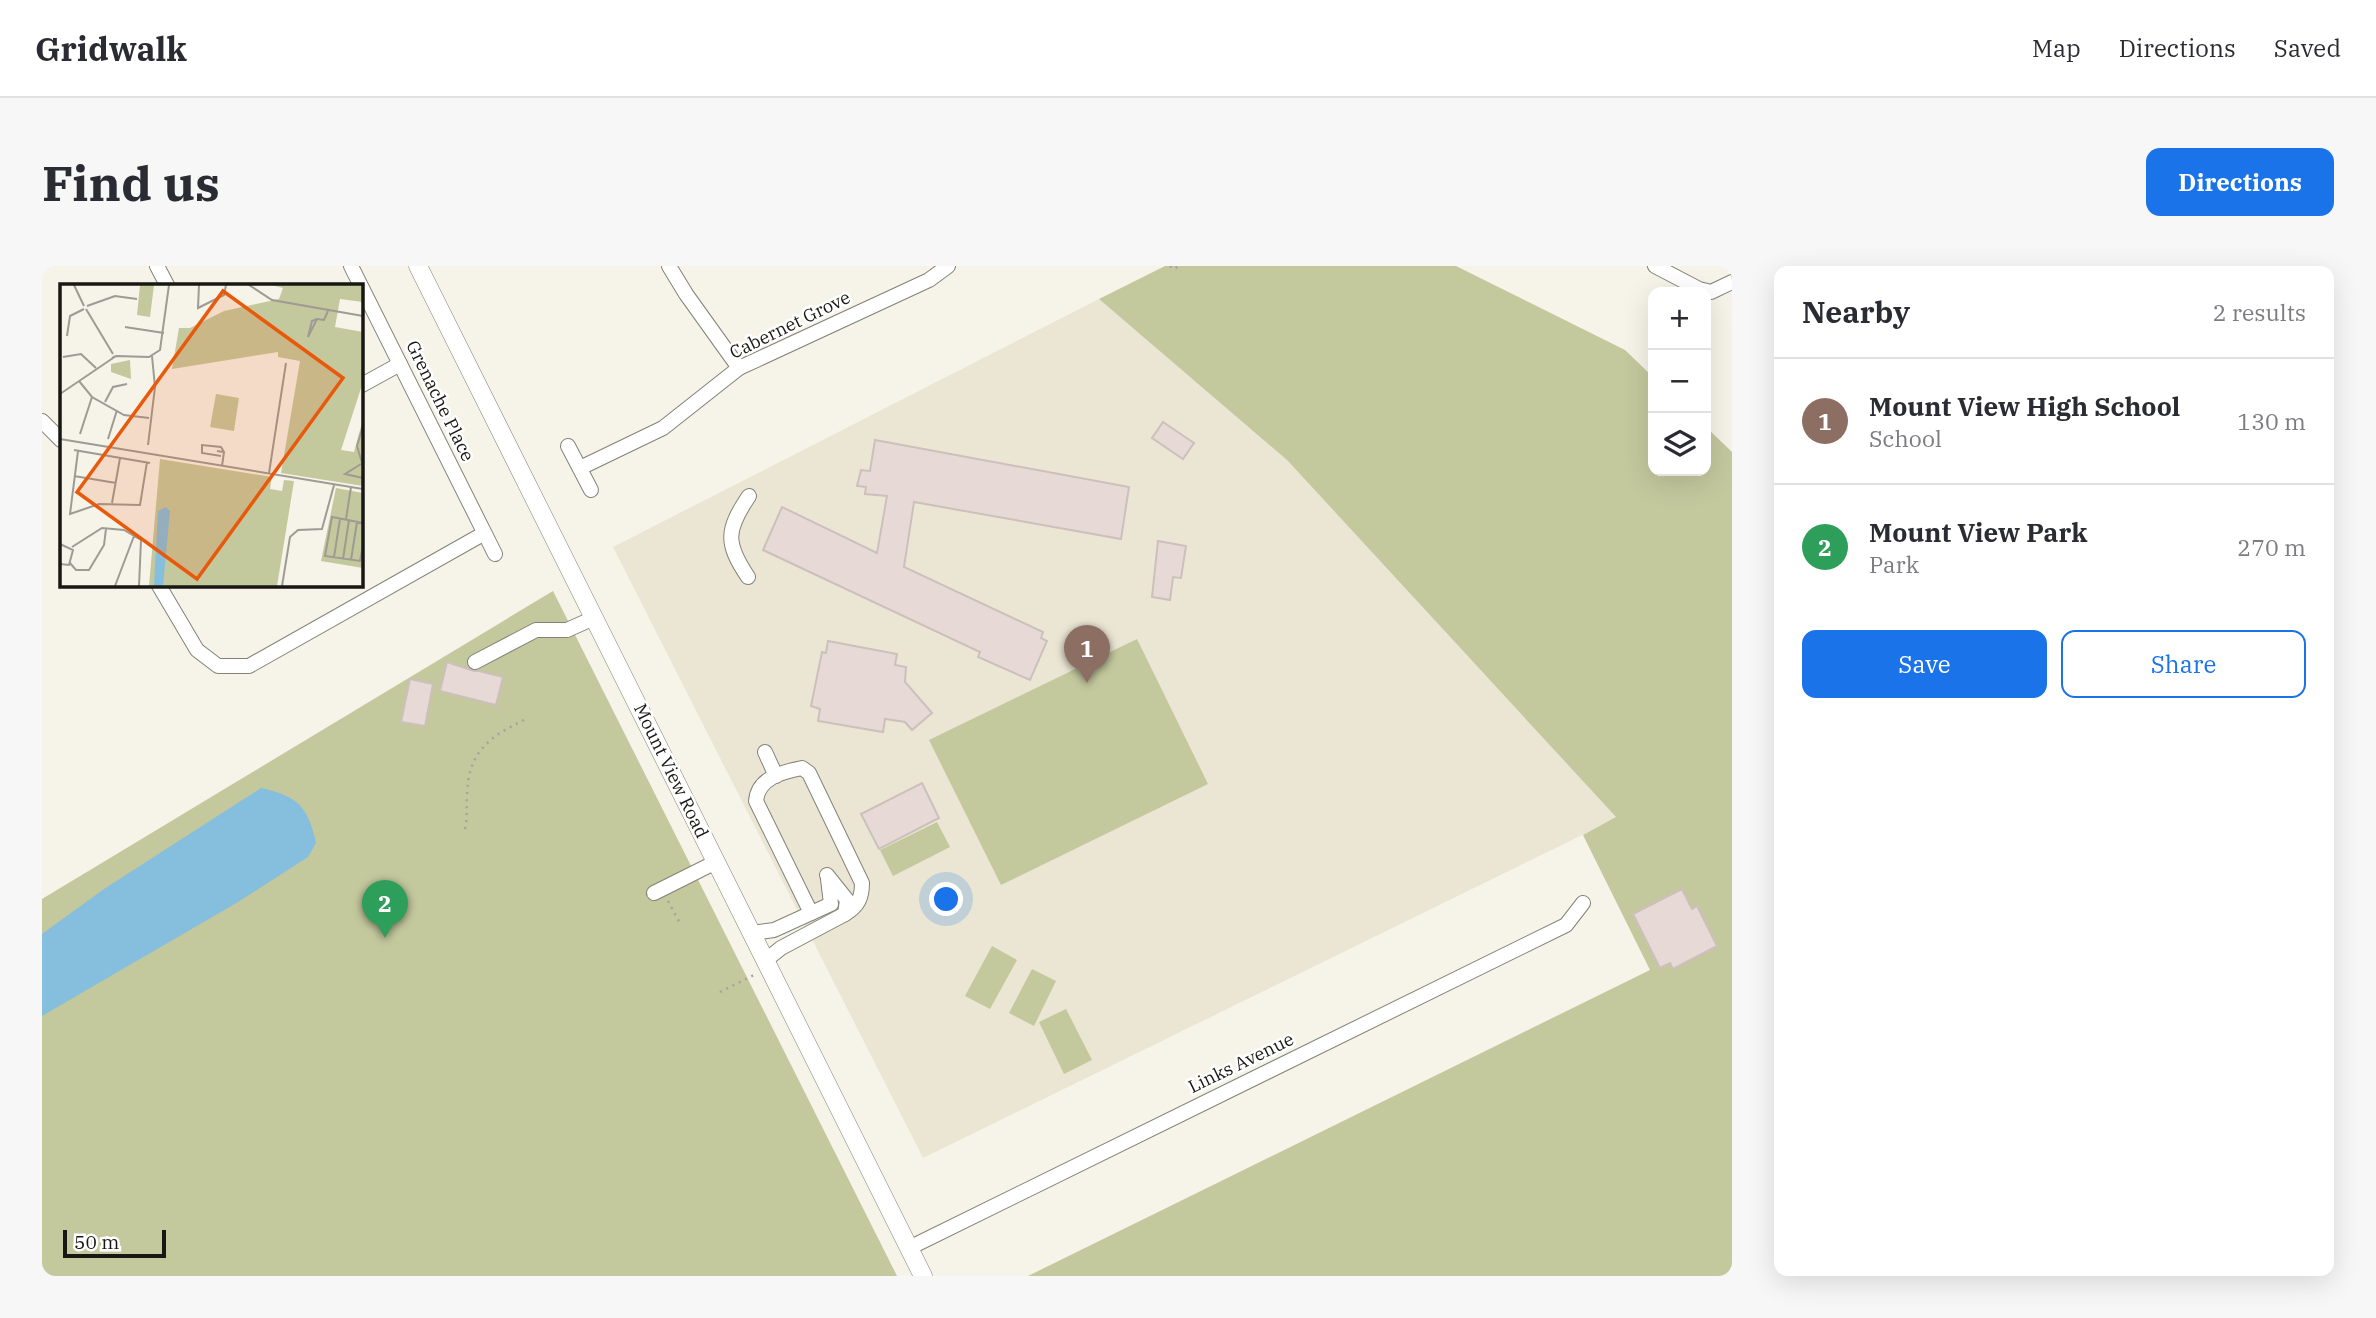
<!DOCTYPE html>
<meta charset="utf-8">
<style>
body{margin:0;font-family:"IBM Plex Serif",serif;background:#f7f7f7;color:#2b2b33}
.controls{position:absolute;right:21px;top:21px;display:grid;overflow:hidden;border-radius:14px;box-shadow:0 7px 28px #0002}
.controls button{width:63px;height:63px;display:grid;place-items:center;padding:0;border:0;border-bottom:2px solid #e1e1e2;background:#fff;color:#2b2b33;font:35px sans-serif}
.scale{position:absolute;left:21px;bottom:18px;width:103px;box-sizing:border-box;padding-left:7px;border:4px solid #171713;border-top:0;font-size:19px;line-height:24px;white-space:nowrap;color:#171713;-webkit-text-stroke:5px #fff;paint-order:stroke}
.you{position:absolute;left:905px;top:634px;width:24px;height:24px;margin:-18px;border:5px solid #fff;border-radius:50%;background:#1a73e8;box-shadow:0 0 0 10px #1a73e833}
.badge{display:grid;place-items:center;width:46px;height:46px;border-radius:50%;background:#1a73e8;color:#fff;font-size:23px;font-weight:700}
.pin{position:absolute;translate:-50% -58px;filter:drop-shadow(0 2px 4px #0008)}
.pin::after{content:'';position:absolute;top:37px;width:24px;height:21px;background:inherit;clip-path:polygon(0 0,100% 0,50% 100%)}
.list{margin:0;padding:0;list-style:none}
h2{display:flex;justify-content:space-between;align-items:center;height:91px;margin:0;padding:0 28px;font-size:30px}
h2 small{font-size:23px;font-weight:400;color:#7c7c81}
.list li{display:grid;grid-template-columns:46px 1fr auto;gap:21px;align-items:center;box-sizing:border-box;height:126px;padding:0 28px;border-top:2px solid #e1e1e2}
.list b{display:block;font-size:26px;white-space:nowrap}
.list p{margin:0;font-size:23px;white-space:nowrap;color:#7c7c81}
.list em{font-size:23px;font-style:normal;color:#7c7c81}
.actions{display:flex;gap:14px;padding:21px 28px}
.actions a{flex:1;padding:16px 0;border:2px solid #1a73e8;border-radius:14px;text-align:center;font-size:24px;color:#1a73e8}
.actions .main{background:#1a73e8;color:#fff}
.icon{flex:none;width:38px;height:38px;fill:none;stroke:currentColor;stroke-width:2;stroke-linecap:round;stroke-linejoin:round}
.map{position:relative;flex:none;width:1690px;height:1010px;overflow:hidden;border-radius:14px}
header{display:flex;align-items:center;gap:42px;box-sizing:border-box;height:98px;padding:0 35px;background:#fff;border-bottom:2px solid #e1e1e2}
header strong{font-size:33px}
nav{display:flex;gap:38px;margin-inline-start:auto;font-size:24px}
.intro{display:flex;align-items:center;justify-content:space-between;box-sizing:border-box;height:168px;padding:0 42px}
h1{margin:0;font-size:49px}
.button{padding:18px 32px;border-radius:14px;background:#1a73e8;color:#fff;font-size:24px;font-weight:700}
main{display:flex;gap:42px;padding:0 42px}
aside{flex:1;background:#fff;border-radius:14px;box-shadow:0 7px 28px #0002}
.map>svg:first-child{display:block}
.built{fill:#ebe6d4}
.green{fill:#c3c89d}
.water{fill:#86bedd}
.building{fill:#e7dad6;stroke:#cdc0bc;stroke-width:2}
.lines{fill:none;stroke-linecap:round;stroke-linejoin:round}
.minor-casing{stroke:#848277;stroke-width:16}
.major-casing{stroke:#848277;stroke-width:19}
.path{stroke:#a6a49c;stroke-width:2.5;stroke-dasharray:2 5;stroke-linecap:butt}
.minor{stroke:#fff;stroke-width:14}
.major{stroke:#fff;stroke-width:18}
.labels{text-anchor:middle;stroke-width:5;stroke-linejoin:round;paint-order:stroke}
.street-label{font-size:18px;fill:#171713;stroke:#fff}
.inset-road{fill:none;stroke:#9d9b93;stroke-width:2}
.view{fill:#e8590c;fill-opacity:0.15;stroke:#e8590c;stroke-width:3.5}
.inset-edge{fill:none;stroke:#171713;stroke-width:3.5}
</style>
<header>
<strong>Gridwalk</strong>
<nav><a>Map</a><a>Directions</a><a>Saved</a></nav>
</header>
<div class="intro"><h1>Find us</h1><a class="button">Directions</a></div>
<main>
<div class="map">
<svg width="1690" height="1010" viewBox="0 0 1690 1010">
<rect width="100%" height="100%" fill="#f6f3e8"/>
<path class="built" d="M1057,33L1245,194L1575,552L881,892L571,281Z"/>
<g class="green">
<path d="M1123,0H1414L1583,84L1611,111V205H1664V161L1690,186V1010H986L1608,704L1541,569L1574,551L1245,194L1057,33Z"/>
<path d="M511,325L855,1010H0V633Z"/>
<path d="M1095,373L1166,518L959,619L887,474Z"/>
<path d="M895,556L908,581L851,610L838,584Z"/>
<path d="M950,680L975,694L948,743L923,730Z"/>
<path d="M990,703L1014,715L992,760L967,747Z"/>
<path d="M1024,743L1050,794L1022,808L997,756Z"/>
</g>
<path class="water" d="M219,522C256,530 266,541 274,577L266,591L196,636L0,750V668L62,623Z"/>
<g class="building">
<path d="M1121,156L1152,177L1141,193L1110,172Z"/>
<path d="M833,174L1087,221L1079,273L872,236L862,301L1001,366L999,372L1005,375L988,414L936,391L938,386L721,284L740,241L835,287L845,230L823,228L824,221L815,220L819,204L828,205Z"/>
<path d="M1116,275L1144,280L1139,312L1131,311L1128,334L1110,331Z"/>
<path d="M786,375L855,388L853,399L864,401L863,416L890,447L870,464L863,456L843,453L841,466L776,455L778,443L769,440L780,386L784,387Z"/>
<path d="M405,396L432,405H437L461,411L454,439L398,425Z"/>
<path d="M368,413L391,418L383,460L359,456Z"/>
<path d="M880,517L897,552L837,583L819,548Z"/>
<path d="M1640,623L1650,643L1655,640L1675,680L1631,703L1628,697L1618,702L1591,648Z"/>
</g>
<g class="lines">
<g class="minor-casing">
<g id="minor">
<path d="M115,0L125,19"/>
<path d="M309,0L453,288"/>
<path d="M627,0L644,28L697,102"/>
<path d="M1613,0L1657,23L1669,26L1690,16"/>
<path d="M318,120L358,98"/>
<path d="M0,155L19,174"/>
<path d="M526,180L549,224"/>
<path d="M538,202L621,162L697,102L887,14L906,0"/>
<path d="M706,311C683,277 684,264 707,230"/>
<path d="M116,318L155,384L176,400H207L441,268"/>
<path d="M433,396L494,364H525L552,352"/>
<path d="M723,486L734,510"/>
<path d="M612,627L674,596"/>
<path d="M769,647L714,535C716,512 740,506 760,502L767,507L820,617C820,632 816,640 803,648"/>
<path d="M710,667L732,664L789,638L786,613"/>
<path d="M724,694L739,682L803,648L805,634L785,609"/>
<path d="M867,982L1524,659L1541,637"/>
</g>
</g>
<g class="major-casing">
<path id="major" d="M376,0L881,1010"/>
</g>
<g class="path">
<path d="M1128,0L1131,3L1138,0"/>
<path d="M423,563C426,551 424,541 425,529C426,486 447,471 482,454"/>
<path d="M626,635L639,659"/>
<path d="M678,726L712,709"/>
</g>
<use href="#minor" class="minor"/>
<use href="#major" class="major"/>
</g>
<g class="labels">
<g class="street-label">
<text transform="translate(748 59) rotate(-26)" y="6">Cabernet Grove</text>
<text transform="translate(398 135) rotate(64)" y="6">Grenache Place</text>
<text transform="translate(629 505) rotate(64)" y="6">Mount View Road</text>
<text transform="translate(1199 797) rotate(-26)" y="6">Links Avenue</text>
</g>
</g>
<g transform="translate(18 18)">
<rect width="303" height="303" fill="#f6f3e8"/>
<path d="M80,1H94L90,33L77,31ZM212,1H303V18L280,15L275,43L303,48V98L281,166L294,168L303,135V202L221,189L240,77L218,73V68L112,85L119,44H130L164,27L219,15L223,4ZM70,76L71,95L51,88V80ZM156,110L179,114L174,147L150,143ZM100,175L212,193L210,205L222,207L224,196L234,197L217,302H89ZM276,204L303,209V284L261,277Z" fill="#c3c89d"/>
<path d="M106,223L110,227L103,302H94L98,227Z" fill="#86bedd"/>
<path class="inset-road" d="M14,1L24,22M139,1L138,24L164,11L166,1M189,1L212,16L303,32M27,22L55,12L77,15M26,25L53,70M257,35L248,53L252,37L257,35L264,36L268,27M65,43L104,49M7,52L10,32L24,25M56,72L89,73L100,66L109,1M3,73L21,70L36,84M19,97L32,113L64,131L89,134M0,110L56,72L52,74M45,118L53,103L67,100M303,142L297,162L303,182M20,150L32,113M0,155L303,205M48,155L57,126M88,161L95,103L92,72M14,166L90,179M18,167L10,230L39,220L80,221L87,178M157,167L164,168L162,182M161,172L142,169V161L161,163L164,168M301,180L285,190L303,194M209,189L226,79M14,192L56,199M52,219L60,174M286,235L291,203M303,239L272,233L265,272L300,277L303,262M0,260L13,266L9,281L0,280M12,263L42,244L64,246L81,256L79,302M274,273L280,235M283,275L289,236M291,276L297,238M10,279L16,286H29L44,261L46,245M55,302L74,252M222,302L230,253L238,246L262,245L274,201"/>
<path class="view" d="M163,7L283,94L137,295L17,208Z"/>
<rect width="303" height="303" class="inset-edge"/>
</g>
</svg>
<div class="controls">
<button>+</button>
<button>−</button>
<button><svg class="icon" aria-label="layers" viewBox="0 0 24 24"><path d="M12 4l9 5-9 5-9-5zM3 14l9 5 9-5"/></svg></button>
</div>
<div class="scale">50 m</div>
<div class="you"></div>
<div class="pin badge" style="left:1045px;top:417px;background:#8d6e63">1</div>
<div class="pin badge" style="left:343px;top:672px;background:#2e9e5b">2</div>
</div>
<aside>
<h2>Nearby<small>2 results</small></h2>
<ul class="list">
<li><span class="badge" style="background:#8d6e63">1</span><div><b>Mount View High School</b><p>School</p></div><em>130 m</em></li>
<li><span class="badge" style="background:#2e9e5b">2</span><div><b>Mount View Park</b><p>Park</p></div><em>270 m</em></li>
</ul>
<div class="actions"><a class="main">Save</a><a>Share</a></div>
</aside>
</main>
